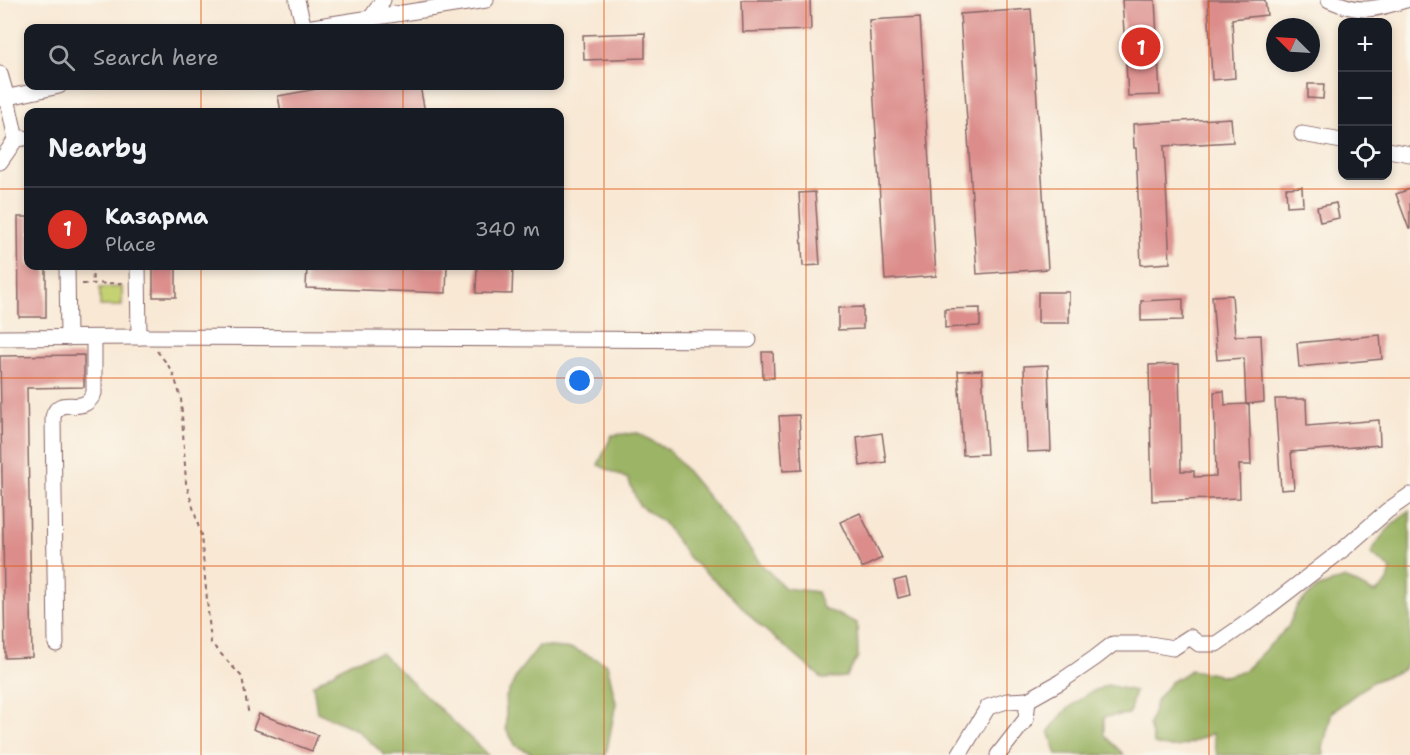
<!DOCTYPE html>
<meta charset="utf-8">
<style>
body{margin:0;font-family:"Shantell Sans",sans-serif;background:#242831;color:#f1f3f6}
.controls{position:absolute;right:18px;top:18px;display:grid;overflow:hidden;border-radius:12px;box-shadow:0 3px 9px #0003}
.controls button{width:54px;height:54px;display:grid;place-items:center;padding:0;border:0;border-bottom:2px solid #363941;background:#171b24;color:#f1f3f6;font:30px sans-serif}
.compass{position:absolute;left:1266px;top:18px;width:54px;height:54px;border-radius:50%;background:#171b24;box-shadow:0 3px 9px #0003;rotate:294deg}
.you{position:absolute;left:580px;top:381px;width:21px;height:21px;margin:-15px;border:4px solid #fff;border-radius:50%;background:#1a73e8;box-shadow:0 0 0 9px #1a73e833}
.badge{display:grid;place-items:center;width:39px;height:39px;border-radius:50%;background:#d93025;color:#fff;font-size:20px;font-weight:700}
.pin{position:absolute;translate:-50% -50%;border:3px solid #fff;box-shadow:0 2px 6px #0006}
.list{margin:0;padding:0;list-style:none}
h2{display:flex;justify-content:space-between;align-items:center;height:78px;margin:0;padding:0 24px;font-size:26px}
h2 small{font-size:20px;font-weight:400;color:#9ea1a6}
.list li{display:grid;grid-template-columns:39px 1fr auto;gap:18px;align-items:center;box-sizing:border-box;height:84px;padding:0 24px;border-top:2px solid #363941}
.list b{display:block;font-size:22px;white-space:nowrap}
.list p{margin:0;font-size:20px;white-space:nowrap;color:#9ea1a6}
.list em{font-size:20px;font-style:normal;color:#9ea1a6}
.icon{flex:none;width:33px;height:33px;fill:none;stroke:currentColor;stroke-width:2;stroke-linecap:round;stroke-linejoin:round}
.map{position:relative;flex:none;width:1410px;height:755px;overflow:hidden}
.search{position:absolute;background:#171b24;box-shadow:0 3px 9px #0003;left:24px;top:24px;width:540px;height:66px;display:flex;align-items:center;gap:15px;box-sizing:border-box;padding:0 21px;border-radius:12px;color:#9ea1a6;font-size:22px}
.panel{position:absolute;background:#171b24;box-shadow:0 3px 9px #0003;left:24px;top:108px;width:540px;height:162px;border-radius:12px}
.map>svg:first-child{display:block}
.green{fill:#c4d273;stroke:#87784f;stroke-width:1.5}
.forest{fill:#9bb465;stroke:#726a48;stroke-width:1.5}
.building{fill:#dc8d8b}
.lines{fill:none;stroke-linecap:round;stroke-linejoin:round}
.minor-casing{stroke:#876566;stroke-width:17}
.path{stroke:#876566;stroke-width:2;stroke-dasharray:4.5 4.5;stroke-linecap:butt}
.minor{stroke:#fff;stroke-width:15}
.grid{fill:none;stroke:#e0560e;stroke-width:1.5;stroke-opacity:0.55}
</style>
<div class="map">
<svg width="1410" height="755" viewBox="0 0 1410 755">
<rect width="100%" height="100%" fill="#fbf7ec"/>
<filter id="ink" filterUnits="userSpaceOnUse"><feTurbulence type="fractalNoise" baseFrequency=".0167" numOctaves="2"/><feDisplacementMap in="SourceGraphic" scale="12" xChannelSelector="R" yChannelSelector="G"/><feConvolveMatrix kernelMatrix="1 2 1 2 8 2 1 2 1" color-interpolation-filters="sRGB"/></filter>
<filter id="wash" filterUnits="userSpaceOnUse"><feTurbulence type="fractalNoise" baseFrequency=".008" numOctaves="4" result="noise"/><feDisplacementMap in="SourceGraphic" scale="24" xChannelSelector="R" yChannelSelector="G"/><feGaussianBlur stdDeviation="1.35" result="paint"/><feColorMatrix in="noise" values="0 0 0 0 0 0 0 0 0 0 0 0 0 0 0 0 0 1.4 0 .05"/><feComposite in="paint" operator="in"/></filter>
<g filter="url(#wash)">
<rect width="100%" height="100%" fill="#f8e8d4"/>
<path class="green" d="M122,287V306H100V288Z"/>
<g class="forest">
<path d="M638,433L671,452L738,533L761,564L785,588L817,592L823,608L857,623L858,657L846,677L823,679L757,623L733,597L689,558L664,523L639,505L628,479L598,465L612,435Z"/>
<path d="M1410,511V660L1403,670L1372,682L1332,712L1323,748L1324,755H1217L1213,733C1191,742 1177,753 1154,744L1149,725L1157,699L1171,682L1191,670L1226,676L1245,670L1288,627L1297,606L1317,588L1345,578L1375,593L1388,582L1391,569L1371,554C1379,536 1394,522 1410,511Z"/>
<path d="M539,646L574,649L607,664L616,703L606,755H535L516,746L506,729V697L518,673Z"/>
<path d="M381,653L488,755H385L357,730L317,712L313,685L350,662Z"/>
<path d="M1107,685L1135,691L1129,714L1104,717V735L1124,755H1057L1049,731L1065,711L1087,694Z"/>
</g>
<g id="blocks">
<g class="building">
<path d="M742,0H810L811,30L743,32Z"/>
<path d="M1122,0H1155L1160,95L1128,96Z"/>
<path d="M1208,0H1265L1267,15L1232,19L1235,78L1212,80Z"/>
<path d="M1031,9L1048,269L977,274L960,14Z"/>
<path d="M920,17L936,276L885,280L869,20Z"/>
<path d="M645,33V58L584,60L583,35Z"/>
<path d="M1308,84H1324L1323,99L1308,98Z"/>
<path d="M333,86H420L425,112H281L278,96Z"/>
<path d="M1231,118L1233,142L1164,146L1170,263L1141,265L1136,148H1134L1133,124Z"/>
<path d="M1302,187L1303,205L1287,206L1286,188Z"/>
<path d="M1410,189V229H1409L1396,194Z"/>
<path d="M815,192L820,265L803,266L799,193Z"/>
<path d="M1336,203L1339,218L1320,222L1317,207Z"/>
<path d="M18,217H28V266H46V317H19Z"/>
<rect x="153" y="266" width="23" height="31"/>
<path d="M307,266H447L446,293L306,288Z"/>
<path d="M477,266H513L512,294L476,293Z"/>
<rect x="1038" y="292" width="31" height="31"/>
<path d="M1232,295L1235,336L1261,335L1264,402L1246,404L1244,358L1217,360L1212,296Z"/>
<path d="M1183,299V320L1141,321V301Z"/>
<path d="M863,307V329L838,330V308Z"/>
<path d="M980,308V326L945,328V309Z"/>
<path d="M1380,335L1382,359L1299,367L1297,343Z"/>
<path d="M762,352H773L774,378H763Z"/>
<path d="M84,355V387L27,388L32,657L5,658L0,356Z"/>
<path d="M1179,364L1181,471H1194V477L1216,476L1214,392L1224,391L1225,405L1249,404L1251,465H1239L1240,498L1152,501L1149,365Z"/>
<path d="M1048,365L1051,451L1027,452L1024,366Z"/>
<path d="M982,370L987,454L963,455L958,371Z"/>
<path d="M1275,399H1306L1307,426L1379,420L1380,445L1291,452L1294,489L1281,490Z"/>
<path d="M799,415L802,470L783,471L779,416Z"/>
<path d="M882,433L886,462L860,466L857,437Z"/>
<path d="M860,513L882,558L862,568L840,522Z"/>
<path d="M906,578L910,595L898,598L894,581Z"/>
<path d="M259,714L318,735L312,751L253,729Z"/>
</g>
</g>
</g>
<g filter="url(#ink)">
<use href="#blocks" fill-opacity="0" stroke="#876566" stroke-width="1.5"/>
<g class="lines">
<g class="minor-casing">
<g id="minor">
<path d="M297,0L304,28"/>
<path d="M1329,0C1361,14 1373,10 1406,0"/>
<path d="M371,18L383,0"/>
<path d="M306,28L486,0"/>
<path d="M0,74L7,98L16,139"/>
<path d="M0,99L59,86"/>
<path d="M1302,134L1342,141"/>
<path d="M1388,150L1410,154"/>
<path d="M0,162L16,139L24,138"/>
<path d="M67,266L68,338"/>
<path d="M138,266L139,337"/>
<path d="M0,338L139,337L749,340"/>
<path d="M56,644L53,417C60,392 82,419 94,393V338"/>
<path d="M1028,700L1060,682L1095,658L1113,644H1150L1173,648L1190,637L1199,644H1216L1258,615L1346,547L1387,511L1410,495"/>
<path d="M959,755L988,707L1007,701L1028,700L1026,719L998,755"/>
</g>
</g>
<g class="path">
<path d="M92,266L93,284"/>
<path d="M82,284L125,283"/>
<path d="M157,351L168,365L174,376L181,398L186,483L201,535L211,643L242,677L249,716"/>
</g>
<use href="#minor" class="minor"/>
</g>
</g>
<path class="grid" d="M201,0V28M403,0V28M604,0V755M806,0V755M1007,0V755M1209,0V755M201,86V112M403,86V112M0,189H28M560,189H1410M201,266V755M403,266V755M0,378H1410M0,566H1410"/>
</svg>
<div class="controls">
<button>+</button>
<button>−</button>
<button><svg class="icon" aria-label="locate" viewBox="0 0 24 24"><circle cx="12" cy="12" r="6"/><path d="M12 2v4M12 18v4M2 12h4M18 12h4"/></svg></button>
</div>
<svg class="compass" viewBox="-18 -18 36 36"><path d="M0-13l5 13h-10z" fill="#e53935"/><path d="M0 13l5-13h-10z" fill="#9ea1a6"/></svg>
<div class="you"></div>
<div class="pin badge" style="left:1141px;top:47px">1</div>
<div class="search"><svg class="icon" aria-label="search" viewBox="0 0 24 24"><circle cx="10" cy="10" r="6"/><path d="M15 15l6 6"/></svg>Search here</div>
<section class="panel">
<h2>Nearby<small></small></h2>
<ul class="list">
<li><span class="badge">1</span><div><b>Казарма</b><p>Place</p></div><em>340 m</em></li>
</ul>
</section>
</div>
